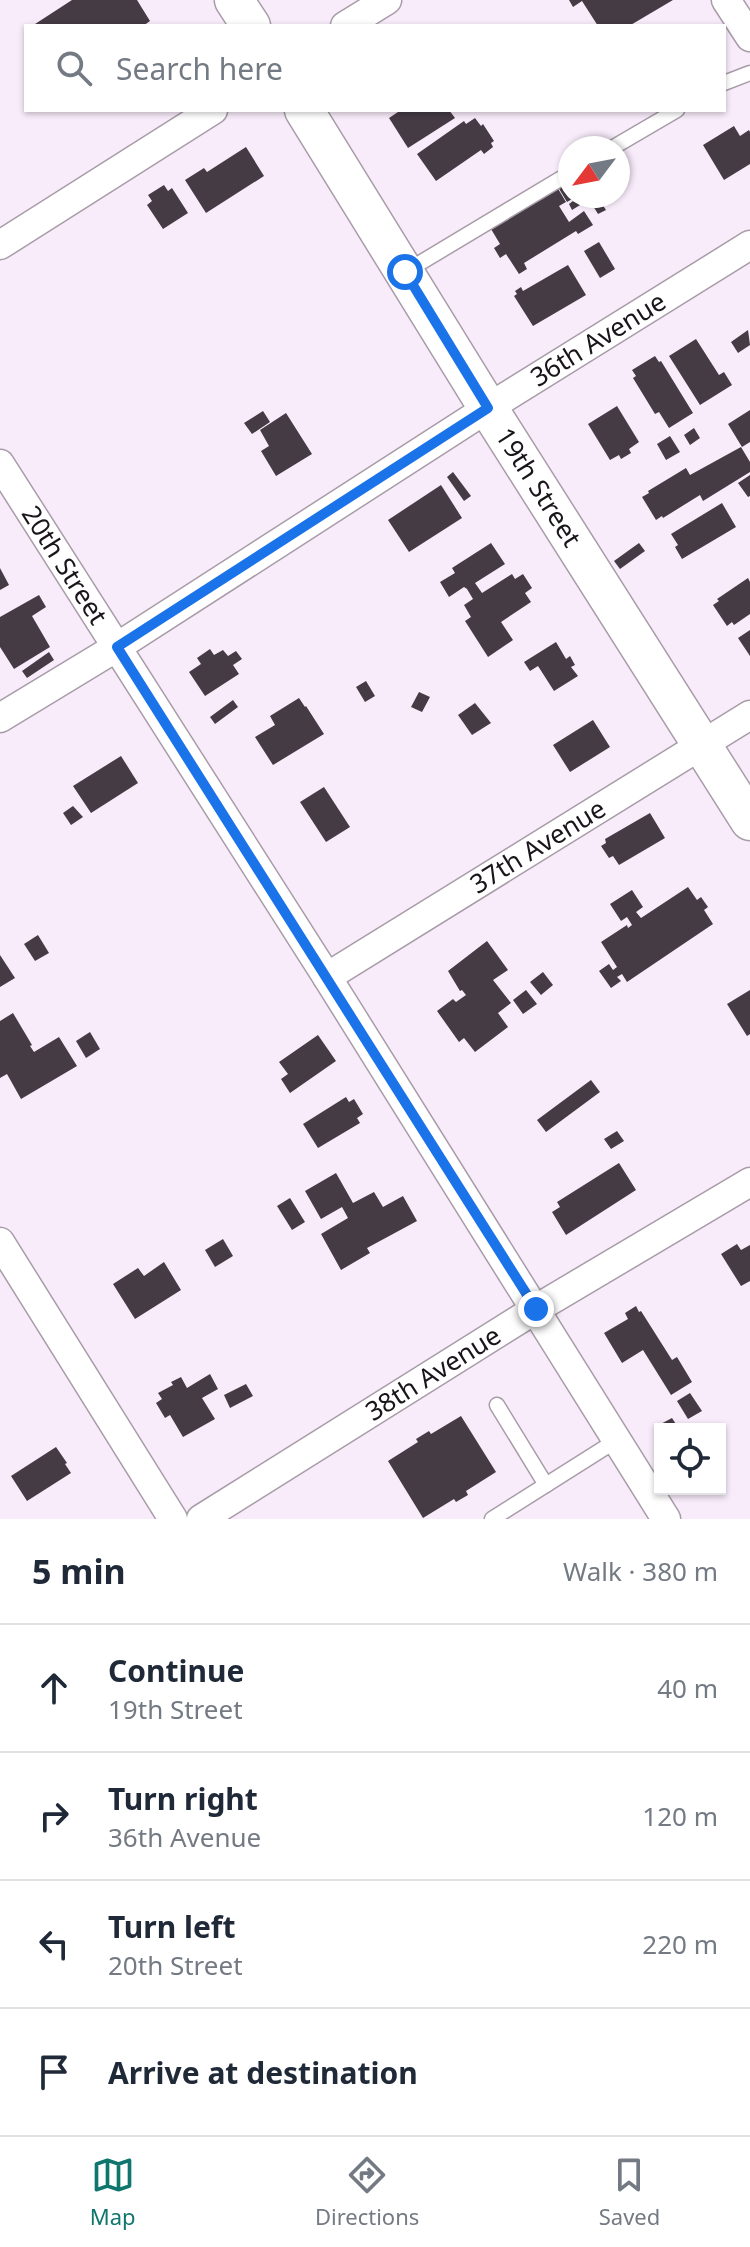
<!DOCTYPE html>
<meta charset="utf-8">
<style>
body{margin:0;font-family:"Noto Sans",sans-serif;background:#f2f2f3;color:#1f2937}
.controls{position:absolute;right:24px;bottom:24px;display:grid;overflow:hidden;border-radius:0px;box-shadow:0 2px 6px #0004}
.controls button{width:72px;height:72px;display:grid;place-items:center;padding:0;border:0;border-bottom:2px solid #e0e1e3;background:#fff;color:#1f2937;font:40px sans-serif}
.compass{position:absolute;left:558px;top:136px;width:72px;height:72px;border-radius:50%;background:#fff;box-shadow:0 2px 6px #0004;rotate:238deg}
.stop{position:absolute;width:24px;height:24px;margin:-18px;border:6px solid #1a73e8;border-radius:50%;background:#fff}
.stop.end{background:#1a73e8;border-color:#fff;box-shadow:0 2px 8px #0008}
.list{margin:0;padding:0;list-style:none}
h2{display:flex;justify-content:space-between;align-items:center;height:104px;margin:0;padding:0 32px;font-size:34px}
h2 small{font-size:26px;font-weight:400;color:#747a83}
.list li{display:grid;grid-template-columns:52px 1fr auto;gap:24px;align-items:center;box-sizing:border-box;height:128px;padding:0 32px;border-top:2px solid #e0e1e3}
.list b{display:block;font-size:30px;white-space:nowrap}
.list p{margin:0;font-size:26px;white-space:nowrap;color:#747a83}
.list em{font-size:26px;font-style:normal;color:#747a83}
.icon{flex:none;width:44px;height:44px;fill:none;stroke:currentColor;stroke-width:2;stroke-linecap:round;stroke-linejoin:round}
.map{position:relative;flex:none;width:750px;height:1519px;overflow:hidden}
.search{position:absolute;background:#fff;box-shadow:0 2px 6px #0004;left:24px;right:24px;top:24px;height:88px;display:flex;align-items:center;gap:20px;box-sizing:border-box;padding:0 28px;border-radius:0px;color:#747a83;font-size:30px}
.sheet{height:616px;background:#fff}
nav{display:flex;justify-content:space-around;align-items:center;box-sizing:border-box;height:112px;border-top:2px solid #e0e1e3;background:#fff;font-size:22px;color:#747a83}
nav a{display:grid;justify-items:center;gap:4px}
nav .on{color:#0f766e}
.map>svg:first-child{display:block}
.building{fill:#443b45}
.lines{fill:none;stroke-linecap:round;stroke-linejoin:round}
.lane-casing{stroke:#a89ca9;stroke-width:17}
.street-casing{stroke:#a89ca9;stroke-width:31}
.secondary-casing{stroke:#a89ca9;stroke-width:41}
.lane{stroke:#fff;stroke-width:14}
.street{stroke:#fff;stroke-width:28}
.secondary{stroke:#fff;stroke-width:38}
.route{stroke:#1a73e8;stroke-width:10}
.labels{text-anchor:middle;stroke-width:8;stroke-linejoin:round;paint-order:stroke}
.street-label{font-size:26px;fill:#19151a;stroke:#fff}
</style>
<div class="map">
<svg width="750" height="1519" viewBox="0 0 750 1519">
<rect width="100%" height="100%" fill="#f8ecfa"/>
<g class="building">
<path d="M72,0H137L150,21L143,26H32Z"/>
<path d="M569,0H673L629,26H598L582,1L573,7Z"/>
<path d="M401,110H449L455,118L408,148L389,118Z"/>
<path d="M475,118L481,126L483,124L494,141L491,143L493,147L484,154L481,150L436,181L417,154L464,121L466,124Z"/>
<path d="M734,126L740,136L749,130L750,132V164L724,180L703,145Z"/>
<path d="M246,147L264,176L206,213L185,180L204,168L207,172Z"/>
<path d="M570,179V196H581L585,202L572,210L569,204L573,201L572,199L567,202L558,187Z"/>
<path d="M164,185L168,191L172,188L188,213L163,229L147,205L152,201L148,195Z"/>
<path d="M557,187L566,202L559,206L569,222L584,211L593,225L578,234L576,231L524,263L527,269L519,274L506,254L500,258L494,248L500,244L491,229Z"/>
<path d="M587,196H601L605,202L602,204L606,210L598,214Z"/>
<path d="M599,242L615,269L600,278L584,251Z"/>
<path d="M568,265L586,295L533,326L514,296L517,294L515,291L521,287L523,291Z"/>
<path d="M748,330L750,345L738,353L731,342Z"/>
<path d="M696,339L719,375L724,372L732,385L700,405L669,356Z"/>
<path d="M655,356L659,362L661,361L693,413L669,428L659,412L655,414L633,378L636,376L632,370Z"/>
<path d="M617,406L639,442L629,449L631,453L621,459L619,455L610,460L588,424Z"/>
<path d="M750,410V442L742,447L728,424Z"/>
<path d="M263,411L270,422L252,434L244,423Z"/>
<path d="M286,413L312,454L276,476L261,451L269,446L260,430Z"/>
<path d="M694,428L700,438L690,445L684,435Z"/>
<path d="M670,436L680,452L666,460L657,444Z"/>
<path d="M741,447L750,462V472L703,501L700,495L663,518L662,516L656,520L642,497L649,493L648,491L686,468L690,475Z"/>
<path d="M453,472L471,496L464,501L447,477Z"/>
<path d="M750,475V496L748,497L738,483Z"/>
<path d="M441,485L462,518L409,552L388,520Z"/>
<path d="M722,503L736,527L682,559L675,547L678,545L671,534Z"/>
<path d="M491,543L505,564L475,583L482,593L512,574L515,579L523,574L532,588L525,593L531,602L501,622L513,640L488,657L465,621L471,617L464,605L473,599L467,589L464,587L449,597L440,582L455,573L452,568Z"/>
<path d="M639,543L645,551L620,569L614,561Z"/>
<path d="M0,568L9,585L0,590Z"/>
<path d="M748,578L750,582V614L734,625L732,622L727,626L713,605L719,601L717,599Z"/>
<path d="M39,595L46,607L32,616L50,647L14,669L0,647V617Z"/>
<path d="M750,630V656L738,638Z"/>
<path d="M556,642L566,659L570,656L575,665L571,667L578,676L554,691L538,666L530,671L524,662Z"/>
<path d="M210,649L214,655L223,650L228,656L236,651L242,659L233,665L239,674L205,696L189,672L201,664L197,658Z"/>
<path d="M49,652L54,660L27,678L22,671Z"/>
<path d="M366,681L375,696L365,702L356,687Z"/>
<path d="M419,692L430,697L422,712L411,707Z"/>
<path d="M299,698L305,707L306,706L324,734L273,765L255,737L275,725L270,716Z"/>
<path d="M233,700L238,707L215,724L210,717Z"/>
<path d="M475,703L491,723L472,735L458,715Z"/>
<path d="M593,720L610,747L570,772L553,745Z"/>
<path d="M121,756L138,783L91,813L73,786Z"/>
<path d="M324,787L350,827L326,842L300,802Z"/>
<path d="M73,806L83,817L71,825L63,813Z"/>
<path d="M650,813L665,838L619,865L613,856L609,858L601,846L606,843L605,839Z"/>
<path d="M688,887L697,900L701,897L708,907L704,910L713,924L627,982L622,974L617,977L621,981L611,988L599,971L609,964L613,970L617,967L601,942L627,925L628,928L632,925L627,917L621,921L610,904L632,890L643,907L636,912L641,918Z"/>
<path d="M38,935L49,953L35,961L24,944Z"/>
<path d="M487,941L508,970L493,980L511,1003L498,1013L508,1027L475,1052L464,1038L459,1042L437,1011L453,999L456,1002L466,995L462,990L460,991L448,971Z"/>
<path d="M0,955L15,978L0,987Z"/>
<path d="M543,972L553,985L541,995L530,982Z"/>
<path d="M526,990L537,1004L523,1014L513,1000Z"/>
<path d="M750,990V1034L747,1036L727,1004Z"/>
<path d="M13,1013L32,1045L30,1046L34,1052L59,1037L77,1066L21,1099L7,1074L0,1078V1021Z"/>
<path d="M90,1032L100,1049L86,1058L76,1041Z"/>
<path d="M318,1035L336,1061L290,1093L281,1079L288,1074L279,1062Z"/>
<path d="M591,1080L600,1092L546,1132L537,1120Z"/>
<path d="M346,1097L349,1102L354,1099L363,1114L357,1118L360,1123L318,1148L303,1124Z"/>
<path d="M617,1131L624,1141L611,1149L604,1139Z"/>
<path d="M619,1163L636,1190L566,1235L552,1212L560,1207L557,1202Z"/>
<path d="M336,1173L353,1203L374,1192L383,1207L403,1196L417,1221L367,1248L370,1253L341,1270L321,1234L348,1218L342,1207L321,1219L305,1191Z"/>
<path d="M290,1198L305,1222L292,1230L277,1206Z"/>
<path d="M223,1239L233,1256L215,1267L205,1250Z"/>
<path d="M737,1244L741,1250L750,1245V1281L741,1286L721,1254Z"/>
<path d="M164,1262L181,1290L135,1319L113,1284L138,1268L144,1276Z"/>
<path d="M636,1306L639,1312L641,1311L672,1360L677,1357L692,1382L671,1395L643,1350L622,1363L604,1333L628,1319L625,1313Z"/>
<path d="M210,1374L218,1389L202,1398L215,1419L183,1437L170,1415L165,1418L156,1403L162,1399L158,1393L173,1385L171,1382L181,1377L187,1388Z"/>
<path d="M246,1384L253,1396L230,1408L224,1395Z"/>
<path d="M690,1393L702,1411L688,1419L677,1401Z"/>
<path d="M461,1416L496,1472L466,1491L468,1495L456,1502L454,1499L423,1518L388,1461L418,1442L416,1439L429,1431L431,1434Z"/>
<path d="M672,1418L679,1429H660V1436L655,1427Z"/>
<path d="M56,1447L67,1463L65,1464L71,1473L27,1501L11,1476Z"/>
</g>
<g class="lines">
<g class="lane-casing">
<g id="lane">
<path d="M724,83L750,73"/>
<path d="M612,148L677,110"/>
<path d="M405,272L570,173"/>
<path d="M497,1405L546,1485"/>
<path d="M492,1519L617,1440"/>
</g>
</g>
<g class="street-casing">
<g id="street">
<path d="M726,0L750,37"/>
<path d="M345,26L387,0"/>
<path d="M0,245L213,110"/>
<path id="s1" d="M0,464L327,977L666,1519"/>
<path id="s2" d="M0,718L117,647L488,408L750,245"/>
<path id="s3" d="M327,977L750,715"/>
<path d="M0,1242L173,1519"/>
<path id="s4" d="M201,1519L536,1309L750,1182"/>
</g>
</g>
<g class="secondary-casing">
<g id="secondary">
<path d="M234,0L251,26"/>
<path id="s5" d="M304,110L488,408L750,821"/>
</g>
</g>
<use href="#lane" class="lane"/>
<use href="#street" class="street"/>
<use href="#secondary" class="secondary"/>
</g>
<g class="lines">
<path class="route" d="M405,272L488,408L117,647L536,1309"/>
</g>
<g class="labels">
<g class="street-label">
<text dy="9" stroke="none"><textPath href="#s2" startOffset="708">36th Avenue</textPath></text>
<text dy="9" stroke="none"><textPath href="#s5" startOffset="444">19th Street</textPath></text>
<text dy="9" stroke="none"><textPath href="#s1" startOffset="120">20th Street</textPath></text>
<text dy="9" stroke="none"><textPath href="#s3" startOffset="248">37th Avenue</textPath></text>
<text dy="9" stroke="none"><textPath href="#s4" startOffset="274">38th Avenue</textPath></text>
</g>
</g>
</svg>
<div class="controls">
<button><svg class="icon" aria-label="locate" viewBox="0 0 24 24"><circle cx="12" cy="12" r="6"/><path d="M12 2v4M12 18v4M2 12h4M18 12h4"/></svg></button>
</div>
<svg class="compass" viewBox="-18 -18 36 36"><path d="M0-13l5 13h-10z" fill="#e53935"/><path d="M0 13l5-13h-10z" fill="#747a83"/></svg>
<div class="stop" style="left:405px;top:272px"></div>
<div class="stop end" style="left:536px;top:1309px"></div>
<div class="search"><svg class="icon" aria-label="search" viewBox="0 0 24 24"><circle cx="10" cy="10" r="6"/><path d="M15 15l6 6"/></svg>Search here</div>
</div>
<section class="sheet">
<h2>5 min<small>Walk · 380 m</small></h2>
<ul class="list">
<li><svg class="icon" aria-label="ahead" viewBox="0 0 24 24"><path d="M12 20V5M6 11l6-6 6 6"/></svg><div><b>Continue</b><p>19th Street</p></div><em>40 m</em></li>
<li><svg class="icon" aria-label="right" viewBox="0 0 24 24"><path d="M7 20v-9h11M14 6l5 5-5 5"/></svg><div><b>Turn right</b><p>36th Avenue</p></div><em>120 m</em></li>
<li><svg class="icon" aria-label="left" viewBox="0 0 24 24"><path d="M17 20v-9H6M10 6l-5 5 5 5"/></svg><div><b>Turn left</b><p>20th Street</p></div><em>220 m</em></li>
<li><svg class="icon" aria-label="arrive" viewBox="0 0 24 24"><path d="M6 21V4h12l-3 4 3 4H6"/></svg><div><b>Arrive at destination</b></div></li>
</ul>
</section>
<nav>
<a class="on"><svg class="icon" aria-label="map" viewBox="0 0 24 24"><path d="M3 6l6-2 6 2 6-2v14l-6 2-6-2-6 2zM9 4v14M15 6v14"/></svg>Map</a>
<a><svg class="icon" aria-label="directions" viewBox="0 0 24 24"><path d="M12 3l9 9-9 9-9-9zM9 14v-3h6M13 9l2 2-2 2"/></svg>Directions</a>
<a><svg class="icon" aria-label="saved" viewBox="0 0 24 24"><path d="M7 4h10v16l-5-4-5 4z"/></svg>Saved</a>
</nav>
